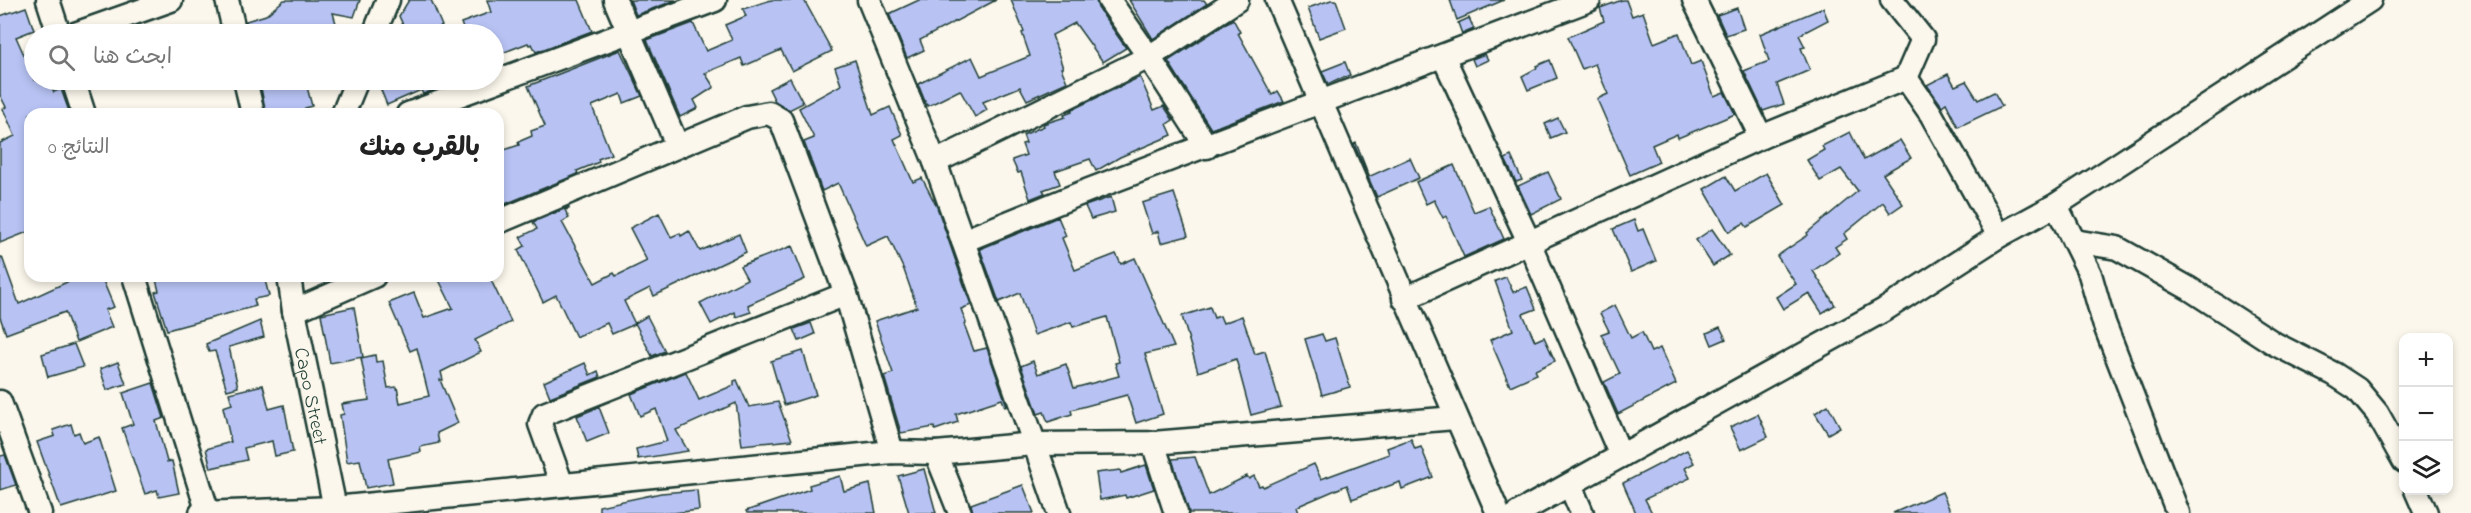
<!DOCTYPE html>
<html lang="ar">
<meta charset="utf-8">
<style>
body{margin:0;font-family:"Indie Flower","Playpen Sans Arabic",sans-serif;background:#f2f2f2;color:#222;direction:rtl}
.controls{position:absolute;right:18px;bottom:18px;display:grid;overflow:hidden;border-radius:12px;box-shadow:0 3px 9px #0003}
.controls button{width:54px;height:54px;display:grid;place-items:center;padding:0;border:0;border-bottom:2px solid #e0e0e0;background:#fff;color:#222;font:30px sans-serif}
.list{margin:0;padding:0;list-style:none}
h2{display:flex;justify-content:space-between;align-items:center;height:78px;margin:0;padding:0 24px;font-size:26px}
h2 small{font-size:20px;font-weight:400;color:#767676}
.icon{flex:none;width:33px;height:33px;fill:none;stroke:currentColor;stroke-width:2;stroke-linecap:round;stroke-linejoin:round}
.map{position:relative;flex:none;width:2471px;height:513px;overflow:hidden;direction:ltr}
.search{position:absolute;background:#fff;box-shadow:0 3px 9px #0003;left:24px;top:24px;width:480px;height:66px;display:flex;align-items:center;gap:15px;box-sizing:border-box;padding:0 21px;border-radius:33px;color:#767676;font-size:22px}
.panel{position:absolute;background:#fff;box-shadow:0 3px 9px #0003;left:24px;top:108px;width:480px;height:174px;border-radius:18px;direction:rtl}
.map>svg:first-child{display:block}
.building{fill:#b8c3f4;stroke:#1f3d34;stroke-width:1.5}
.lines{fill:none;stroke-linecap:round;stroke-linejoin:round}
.minor-casing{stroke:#1f3d34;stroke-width:27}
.minor{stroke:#fbf7ec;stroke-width:22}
.labels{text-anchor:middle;stroke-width:6;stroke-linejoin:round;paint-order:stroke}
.street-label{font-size:20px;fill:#1f3d34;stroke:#fbf7ec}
</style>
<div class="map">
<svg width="2471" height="513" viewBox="0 0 2471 513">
<rect width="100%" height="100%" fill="#fbf7ec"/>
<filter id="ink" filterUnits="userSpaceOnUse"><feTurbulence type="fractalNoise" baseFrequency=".0167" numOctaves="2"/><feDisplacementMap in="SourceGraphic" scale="12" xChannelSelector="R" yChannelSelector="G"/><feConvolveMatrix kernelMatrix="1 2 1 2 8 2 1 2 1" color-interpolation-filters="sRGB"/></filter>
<g filter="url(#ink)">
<g class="building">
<path d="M284,0H360L354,17L333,13L339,34H248L246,21L266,15Z"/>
<path d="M409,0H431L442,26L424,34H407L399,16Z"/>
<path d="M487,0H579L592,31L536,52L532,44L529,45L528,43L494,56V34H465L461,23L491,12Z"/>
<path d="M630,0H676L636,15Z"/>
<path d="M771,0H804L832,51L792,71L781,50L744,66L741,58L705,73L714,87L694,100L698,108L680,117L647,40L693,23L706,51L732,40L725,25L746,16L743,9Z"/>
<path d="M919,0H996L920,40L924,50L907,58L889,14Z"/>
<path d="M1011,0H1096L1098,8L1126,48L1103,62L1075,23L1052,35L1063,68H1061L1067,82L1027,100L1020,87L983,102L987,110L975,117L960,90L928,106L926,104L918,84L972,57L981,76L1030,56L1022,33L1024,32Z"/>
<path d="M1129,0H1204L1207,4L1153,39Z"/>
<path d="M1331,0H1336L1346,28L1319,38L1308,8Z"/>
<path d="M1450,0H1504L1457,20Z"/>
<path d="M1622,0H1626L1632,16L1643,12L1654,43L1679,33L1691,65L1701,61L1714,96L1724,92L1735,114L1678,138L1677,134L1652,145L1659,162L1630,175L1597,99L1608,94L1595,64L1582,69L1568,37L1604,21L1600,8Z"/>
<path d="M26,7L34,30L16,37L29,66L34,63V80H48L54,92L61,89L70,114H30V231L0,243V143L15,136L3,109L6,107L0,95V16Z"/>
<path d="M1737,8L1744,29L1726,35L1717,15Z"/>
<path d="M1823,8L1828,20L1799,35L1805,47L1801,48L1810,70L1777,84L1784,104L1763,111L1744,71L1769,61L1760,34Z"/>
<path d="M1469,18L1474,29L1462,34L1458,23Z"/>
<path d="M1233,19L1240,32L1238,33L1272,95L1278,91L1284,101L1211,129L1168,61Z"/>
<path d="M620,50L642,96L624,103L621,94L592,106L611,154L598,159L599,162L577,171L578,174L498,207V152L519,145L518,142L532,136L531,131L545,126L528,86Z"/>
<path d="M1485,54L1488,60L1475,66L1472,59Z"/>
<path d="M855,60L873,115L890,107L902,135L894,139L913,182L922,178L937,207L971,305L961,309L966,323L964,324L974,351L987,348L1007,406L1005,407L1002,399L956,414L958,422L935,430L934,427L901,433L884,376L893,373L875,321L917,307L904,270L888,236L866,246L838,183L822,191L804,142L814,138L799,108L841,85L835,67Z"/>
<path d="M1550,60L1557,78L1528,90L1522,76L1537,68L1536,66Z"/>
<path d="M1345,62L1350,75L1328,84L1322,71Z"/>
<path d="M1948,74L1955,86L1966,81L1978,100L1994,92L2002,106L1958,127L1946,103L1942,106L1927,85Z"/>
<path d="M1140,77L1154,110L1164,106L1173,120L1167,124L1172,135L1120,157L1096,171L1090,159L1055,171L1060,184L1043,190L1045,193L1030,199L1021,172L1018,173L1012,160L1026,155L1022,144L1026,143L1023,135L1044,126L1043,124L1065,117L1064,115L1072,112L1071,110Z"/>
<path d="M790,78L803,103L789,110L775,101L769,89Z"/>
<path d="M275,80H302L304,84L306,83L312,106L305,108L307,114H266L260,83Z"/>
<path d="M377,80H451L453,83L423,94L421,90L387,105Z"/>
<path d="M1558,118L1565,132L1551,138L1545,124Z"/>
<path d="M1850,132L1864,160L1900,140L1911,158L1883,174L1903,204L1890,213L1883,202L1844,234L1847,239L1835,247L1839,253L1813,271L1835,305L1822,313L1809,293L1783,309L1776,297L1796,284L1777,256L1808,235L1807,233L1858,191L1841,169L1820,181L1807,160L1824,150L1822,146Z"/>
<path d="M1356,143L1369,176H1368L1354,144Z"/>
<path d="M1511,156L1522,180L1516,182L1505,159Z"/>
<path d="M1410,158L1419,178L1377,197L1368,177Z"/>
<path d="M1454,165L1474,212L1489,206L1504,239L1464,257L1446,216L1443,218L1434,200L1426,204L1416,182Z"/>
<path d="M1548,172L1561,199L1531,214L1518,186Z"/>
<path d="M1766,173L1785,205L1747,227L1744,223L1729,232L1704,189L1726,176L1735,191Z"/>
<path d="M1174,193L1188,236L1161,243L1158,231L1152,234L1142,203Z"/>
<path d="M1111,197L1115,212L1091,219L1085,206Z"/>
<path d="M569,207V209L565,210L569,218L562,222L595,283L614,273L616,276L647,261L630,228L659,213L671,237L680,233L681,236L689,231L700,251L739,234L746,252L654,296L650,288L624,301L635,324L612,334L607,323L576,337L556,295L543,302L518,250L525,246L520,237L537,229L533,222Z"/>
<path d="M1058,217L1066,236L1062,238L1075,270L1116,254L1121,264L1135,258L1174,347L1145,354L1163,414L1136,423L1127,395L1071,410L1072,414L1048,422L1044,412L1038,414L1021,366L1033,361L1038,374L1066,364L1074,388L1119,376L1115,363L1119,362L1107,317L1073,327L1071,322L1034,335L1020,293L999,302L980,249Z"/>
<path d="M1634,220L1638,231L1643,229L1656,261L1631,272L1613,229Z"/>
<path d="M1712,229L1730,255L1713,266L1696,240Z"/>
<path d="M792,246L805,279L748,305L751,312L736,317L735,312L711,324L700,303L747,279L740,266Z"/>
<path d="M0,257H2L19,304L80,276H101L114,307L105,310L112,327L76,342L65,312L6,334L0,317Z"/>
<path d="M155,276H264L269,296L254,299L256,306L167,330L155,292L159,291Z"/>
<path d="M437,276H489L511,322L475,340L481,352L441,372L443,380H440L458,423L437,433L439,443L420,447L421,452L388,459L393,483L366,488L360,460L347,462L340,415L344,414L342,404L369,400L361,358L375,355L376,362L383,361L388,388L397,387L400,403L429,396L417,348L410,351L389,303L414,293L424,318L453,308Z"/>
<path d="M1506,277L1513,292L1527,287L1536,309L1523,314L1535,341L1544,337L1555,361L1535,370L1537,374L1510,386L1490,340L1513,330L1495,281Z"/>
<path d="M1615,305L1631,338L1642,332L1651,352L1660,348L1676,384L1618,414L1604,382L1620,374L1601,334L1609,331L1600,313Z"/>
<path d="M354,307L363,357L330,363L321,314Z"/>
<path d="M1210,307L1214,318L1220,316L1223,323L1242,316L1255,354L1265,351L1281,407L1251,415L1236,359L1198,372L1182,316Z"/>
<path d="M647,316L665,351L652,356L635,323Z"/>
<path d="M260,321L264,337L229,347L238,387L227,390L215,351L209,352L206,344Z"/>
<path d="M811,323L815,334L799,341L794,329Z"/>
<path d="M1720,327L1726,339L1712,345L1707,333Z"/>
<path d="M1322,334L1325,341L1335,338L1350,387L1322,395L1305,339Z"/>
<path d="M74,344L83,367L48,377L42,354Z"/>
<path d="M803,351L816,395L784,405L771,361Z"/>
<path d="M118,362L126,384L107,390L100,369Z"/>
<path d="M585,363L590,375L598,371L600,377L550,397L544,382Z"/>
<path d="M686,372L699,400L734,385V381L737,380L749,407L778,402L792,440L742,445L736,403L676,430L688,451L638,459L636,449L667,441L656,409L640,416L631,394Z"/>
<path d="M153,383L164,418L156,421L167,462L172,461L179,493L159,497L157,490L145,494L122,428L133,424L123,393Z"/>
<path d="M263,385L269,409L284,405L293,452L275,456L272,441L244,448L247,460L211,468L206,449L231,442L223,407L232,404L229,393Z"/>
<path d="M1828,405L1840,427L1828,434L1815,413Z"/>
<path d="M599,407L609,433L587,442L577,416Z"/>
<path d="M1758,414L1768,437L1741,450L1730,427Z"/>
<path d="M71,424L74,434L79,432L83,443L99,437L116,491L61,508L37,442L55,436L53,430Z"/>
<path d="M1411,439L1415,449L1421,447L1433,477L1402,489L1400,482L1352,499L1347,485L1296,507L1298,513H1189L1172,459L1195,457L1209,495L1247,476L1249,479L1254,476L1259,486L1262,485L1263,487L1314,464L1321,479L1389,454L1387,448Z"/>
<path d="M1687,450L1694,463L1685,468L1690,478L1645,499L1652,513H1636L1623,483Z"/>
<path d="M5,455L16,485L0,490V456Z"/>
<path d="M1146,465L1154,489L1126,498L1125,495L1100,500L1096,473L1120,470L1121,473Z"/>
<path d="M924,469L936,513H909L898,476Z"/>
<path d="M840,476L844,491L870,484L876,513H747L746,511L810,489L809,485Z"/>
<path d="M1023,485L1034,513H973L971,504Z"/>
<path d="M697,490L699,510L673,513H599V506L661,493Z"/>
<path d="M1942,492L1951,513H1893Z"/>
</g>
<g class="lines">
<g class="minor-casing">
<g id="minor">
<path d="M48,0L59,34"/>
<path d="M227,0L235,34"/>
<path d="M615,0L677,145"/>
<path d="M869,0L935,162L1059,513"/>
<path d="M1109,0L1149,57L1207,147"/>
<path d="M1277,0L1498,513"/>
<path d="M1694,0L1761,137"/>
<path d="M75,34L171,0"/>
<path d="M374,34L388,0"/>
<path d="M1443,56L1529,242L1621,456"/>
<path d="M1906,78L1931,114L1999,236"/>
<path d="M73,80L84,114"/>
<path d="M245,80L253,114"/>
<path d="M343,114L357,80"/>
<path d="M408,114L715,0"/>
<path d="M935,162L1149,57L1237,0"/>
<path d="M2056,205L2090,274L2104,323L2178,513"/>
<path d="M498,222L747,117L769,113L781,120L846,294L892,452"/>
<path d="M963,241L1089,190L1589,0"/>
<path d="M2074,241L2117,248L2190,289L2275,344L2334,374L2357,389L2377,413L2404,461"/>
<path d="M134,276L208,513"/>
<path id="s1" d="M289,276L294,311L336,513"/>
<path d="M1404,299L1761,137L1906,78L1923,39L1892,0"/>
<path d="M294,311L374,276"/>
<path d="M0,402L40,513"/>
<path d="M1153,443L1176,513"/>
<path d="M936,453L960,513"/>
<path d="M562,485L540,424L544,414L846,294"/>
<path d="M1570,485L1582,513"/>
<path d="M2416,490L2426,513"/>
<path d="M201,513L335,508L892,452L936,453L1034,444L1153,443L1455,418"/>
<path d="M1518,513L1884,310L1999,236L2056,205L2370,0"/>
</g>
</g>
<use href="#minor" class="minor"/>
</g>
</g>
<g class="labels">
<g class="street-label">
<text dy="7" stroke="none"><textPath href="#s1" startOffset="122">Capo Street</textPath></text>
</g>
</g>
</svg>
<div class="controls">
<button>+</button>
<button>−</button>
<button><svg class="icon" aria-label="layers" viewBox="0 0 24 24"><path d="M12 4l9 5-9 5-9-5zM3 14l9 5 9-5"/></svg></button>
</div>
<div class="search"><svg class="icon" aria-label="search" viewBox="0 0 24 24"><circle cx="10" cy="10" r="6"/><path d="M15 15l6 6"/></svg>ابحث هنا</div>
<section class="panel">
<h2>بالقرب منك<small>النتائج: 0</small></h2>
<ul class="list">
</ul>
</section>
</div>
